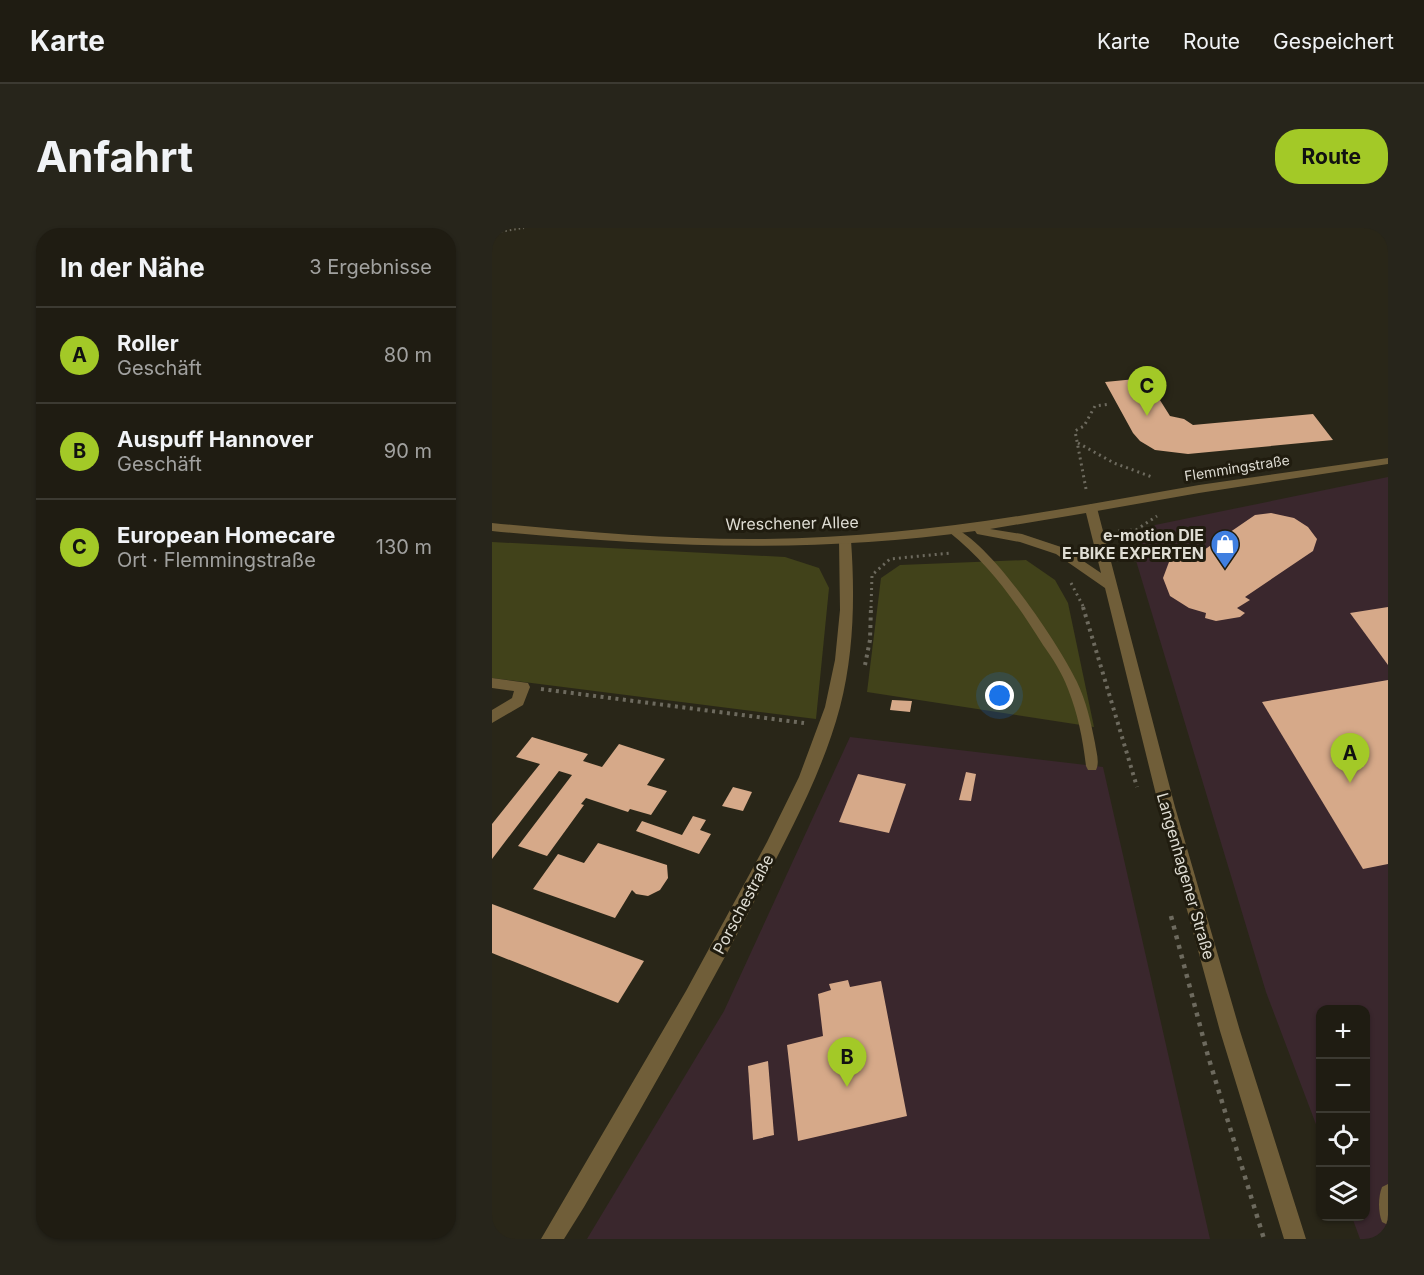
<!DOCTYPE html>
<html lang="de">
<meta charset="utf-8">
<style>
body{margin:0;font-family:Inter,sans-serif;background:#27251b;color:#f1f3f6}
.controls{position:absolute;right:18px;bottom:18px;display:grid;overflow:hidden;border-radius:12px;box-shadow:0 2px 4px #0004}
.controls button{width:54px;height:54px;display:grid;place-items:center;padding:0;border:0;border-bottom:2px solid #3c3a32;background:#1f1c12;color:#f1f3f6;font:30px sans-serif}
.you{position:absolute;left:508px;top:468px;width:21px;height:21px;margin:-15px;border:4px solid #fff;border-radius:50%;background:#1a73e8;box-shadow:0 0 0 9px #1a73e833}
.badge{display:grid;place-items:center;width:39px;height:39px;border-radius:50%;background:#a3c927;color:#111;font-size:20px;font-weight:700}
.pin{position:absolute;translate:-50% -50px;filter:drop-shadow(0 2px 3px #0008)}
.pin::after{content:'';position:absolute;top:32px;width:21px;height:18px;background:inherit;clip-path:polygon(0 0,100% 0,50% 100%)}
.list{margin:0;padding:0;list-style:none}
h2{display:flex;justify-content:space-between;align-items:center;height:78px;margin:0;padding:0 24px;font-size:26px}
h2 small{font-size:20px;font-weight:400;color:#a1a19f}
.list li{display:grid;grid-template-columns:39px 1fr auto;gap:18px;align-items:center;box-sizing:border-box;height:96px;padding:0 24px;border-top:2px solid #3c3a32}
.list b{display:block;font-size:22px;white-space:nowrap}
.list p{margin:0;font-size:20px;white-space:nowrap;color:#a1a19f}
.list em{font-size:20px;font-style:normal;color:#a1a19f}
.icon{flex:none;width:33px;height:33px;fill:none;stroke:currentColor;stroke-width:2;stroke-linecap:round;stroke-linejoin:round}
.map{position:relative;flex:none;width:896px;height:1011px;overflow:hidden;border-radius:24px}
header{display:flex;align-items:center;gap:36px;box-sizing:border-box;height:84px;padding:0 30px;background:#1f1c12;border-bottom:2px solid #3c3a32}
header strong{font-size:28px}
nav{display:flex;gap:33px;margin-inline-start:auto;font-size:21px}
.intro{display:flex;align-items:center;justify-content:space-between;box-sizing:border-box;height:144px;padding:0 36px}
h1{margin:0;font-size:42px}
.button{padding:15px 27px;border-radius:24px;background:#a3c927;color:#111;font-size:21px;font-weight:700}
main{display:flex;gap:36px;padding:0 36px}
aside{flex:1;background:#1f1c12;border-radius:24px;box-shadow:0 2px 4px #0004}
.map>svg:first-child{display:block}
.commercial{fill:#3a272d}
.green{fill:#41421a}
.building{fill:#d6a989}
.lines{fill:none;stroke-linecap:round;stroke-linejoin:round}
.path-far3{stroke:#6d6a5e;stroke-width:2;stroke-dasharray:1.5 3;stroke-linecap:butt}
.path-far2{stroke:#6d6a5e;stroke-width:3;stroke-dasharray:2 4;stroke-linecap:butt}
.path-far1{stroke:#6d6a5e;stroke-width:4;stroke-dasharray:3 4.5;stroke-linecap:butt}
.path{stroke:#6d6a5e;stroke-width:4.5;stroke-dasharray:4 6;stroke-linecap:butt}
.service{fill:#705e39;fill-rule:evenodd}
.minor{fill:#705e39;fill-rule:evenodd}
.tertiary{fill:#705e39;fill-rule:evenodd}
.labels{text-anchor:middle;stroke-width:6;stroke-linejoin:round;paint-order:stroke}
.far-street-label{font-size:14px;fill:#dfddd4;stroke:#201c0f}
.street-label{font-size:16px;fill:#dfddd4;stroke:#201c0f}
.poi-label{font-size:16px;font-weight:bold;fill:#dfddd4;stroke:#201c0f;text-anchor:end}
</style>
<header>
<strong>Karte</strong>
<nav><a>Karte</a><a>Route</a><a>Gespeichert</a></nav>
</header>
<div class="intro"><h1>Anfahrt</h1><a class="button">Route</a></div>
<main>
<aside>
<h2>In der Nähe<small>3 Ergebnisse</small></h2>
<ul class="list">
<li><span class="badge">A</span><div><b>Roller</b><p>Geschäft</p></div><em>80 m</em></li>
<li><span class="badge">B</span><div><b>Auspuff Hannover</b><p>Geschäft</p></div><em>90 m</em></li>
<li><span class="badge">C</span><div><b>European Homecare</b><p>Ort · Flemmingstraße</p></div><em>130 m</em></li>
</ul>
</aside>
<div class="map">
<svg width="896" height="1011" viewBox="0 0 896 1011">
<rect width="100%" height="100%" fill="#292618"/>
<g class="commercial">
<path d="M896,249V1011H868L860,989L874,988V782H828V907L774,764L642,326L663,297Z"/>
<path d="M358,509L611,539L718,1011H95L232,783Z"/>
</g>
<g class="green">
<path d="M0,314L293,329L327,340L337,360L324,491L0,450Z"/>
<path d="M534,332L563,352L576,375L602,499L375,464L389,350L408,337Z"/>
</g>
<g class="building">
<path d="M654,150L678,188L692,191L701,197L821,186L841,212L696,226L663,222L648,213L641,205L613,154Z"/>
<path d="M779,285L802,290L816,299L825,311L821,323L753,369L758,372L745,380L753,385L748,389L724,393L713,390L714,385L697,380L678,368L671,350L677,334L691,328L687,325L702,316L712,322L763,287Z"/>
<path d="M896,379V437L858,385Z"/>
<path d="M896,452V636L871,641L770,474Z"/>
<path d="M400,472L420,473L418,484L398,482Z"/>
<path d="M40,509L96,526L91,533L110,539L127,516L173,531L155,557L175,563L159,587L138,581L136,584L94,570L89,576L92,577L55,628L26,618L80,547L67,543L0,631V596L48,536L24,529Z"/>
<path d="M474,544L484,546L479,573L467,572Z"/>
<path d="M366,546L414,556L397,605L347,594Z"/>
<path d="M241,559L260,564L251,583L230,578Z"/>
<path d="M201,588L214,592L208,602L219,606L207,626L144,603L150,593L190,607Z"/>
<path d="M106,615L175,637L176,650L168,662L156,668L144,666L140,662L123,690L41,661L66,626L92,635Z"/>
<path d="M0,676L152,733L126,775L0,725Z"/>
<path d="M356,752L358,759L389,753L415,888L306,913L295,817L331,808L326,766L339,762L337,756Z"/>
<path d="M276,833L282,907L261,912L256,838Z"/>
</g>
<g class="lines">
<path class="path-far3" d="M0,5L32,0"/>
<g class="path-far2">
<path d="M586,215L622,235L660,249"/>
<path d="M594,261L583,203L592,198L603,178L618,176"/>
<path d="M626,303L644,302L665,288"/>
<path d="M579,355L592,380"/>
<path d="M379,380L380,347L398,331L459,325"/>
</g>
<g class="path-far1">
<path d="M591,379L645,559"/>
<path d="M373,437L378,412L379,379"/>
<path d="M49,461L312,495"/>
</g>
<path class="path" d="M679,688L716,828L772,1011"/>
<g class="service">
<path d="M460,299C498,313 567,416 585,454C594,473 599,494 603,515C604,523 608,534 604,542H596L594,538C591,512 586,486 576,461C570,445 561,431 551,417C524,374 497,336 457,304V300Z"/>
<path d="M896,956V997L890,994C886,984 886,969 890,959Z"/>
</g>
<g class="minor">
<path d="M896,230V236L707,265L599,284L593,280L599,276L707,257Z"/>
<path d="M353,308L359,312C363,368 362,425 348,479C330,547 294,611 262,674C208,777 151,878 92,979L72,1011H49L194,763L275,614L307,549L333,479L343,432L348,382L347,312Z"/>
<path d="M0,450L36,455L38,459L31,477L0,495V482L20,470L22,463L0,460Z"/>
</g>
<path class="tertiary" d="M599,276L605,280L683,579L748,803L814,1011H792L728,803L667,579L613,360L564,326L528,314L485,306L483,303C322,326 161,319 0,303V295C91,304 182,312 273,311C383,310 491,295 599,276ZM594,285L609,345L572,320L530,306L498,301Z"/>
</g>
<defs>
<g id="shop-pin" transform="scale(1.5)"><path d="M0 17L-7.5 6A9.5 9.5 0 1 1 7.5 6Z" fill="#3f7fe0" stroke="#201c0f"/><path d="M-5-2.5h2.3a2.7 3.5 0 0 1 5.4 0H5L5.5 6h-11ZM-1.5-2.5h3a1.5 2.3 0 0 0-3 0Z" fill="#fff"/></g>
</defs>
<g fill-rule="evenodd">
<use href="#shop-pin" x="733" y="316"/>
</g>
<g class="labels">
<g class="far-street-label">
<text transform="translate(745 240) rotate(-9)" y="5">Flemmingstraße</text>
</g>
<g class="street-label">
<text transform="translate(300 295) rotate(-1)" y="6">Wreschener Allee</text>
<text transform="translate(694 648) rotate(74)" y="6">Langenhagener Straße</text>
<text transform="translate(251 676) rotate(-62)" y="6">Porschestraße</text>
</g>
<g class="poi-label">
<text x="712" y="313">e-motion DIE<tspan x="712" dy="18">E-BIKE EXPERTEN</tspan></text>
</g>
</g>
</svg>
<div class="controls">
<button>+</button>
<button>−</button>
<button><svg class="icon" aria-label="locate" viewBox="0 0 24 24"><circle cx="12" cy="12" r="6"/><path d="M12 2v4M12 18v4M2 12h4M18 12h4"/></svg></button>
<button><svg class="icon" aria-label="layers" viewBox="0 0 24 24"><path d="M12 4l9 5-9 5-9-5zM3 14l9 5 9-5"/></svg></button>
</div>
<div class="you"></div>
<div class="pin badge" style="left:858px;top:555px">A</div>
<div class="pin badge" style="left:355px;top:859px">B</div>
<div class="pin badge" style="left:655px;top:188px">C</div>
</div>
</main>
